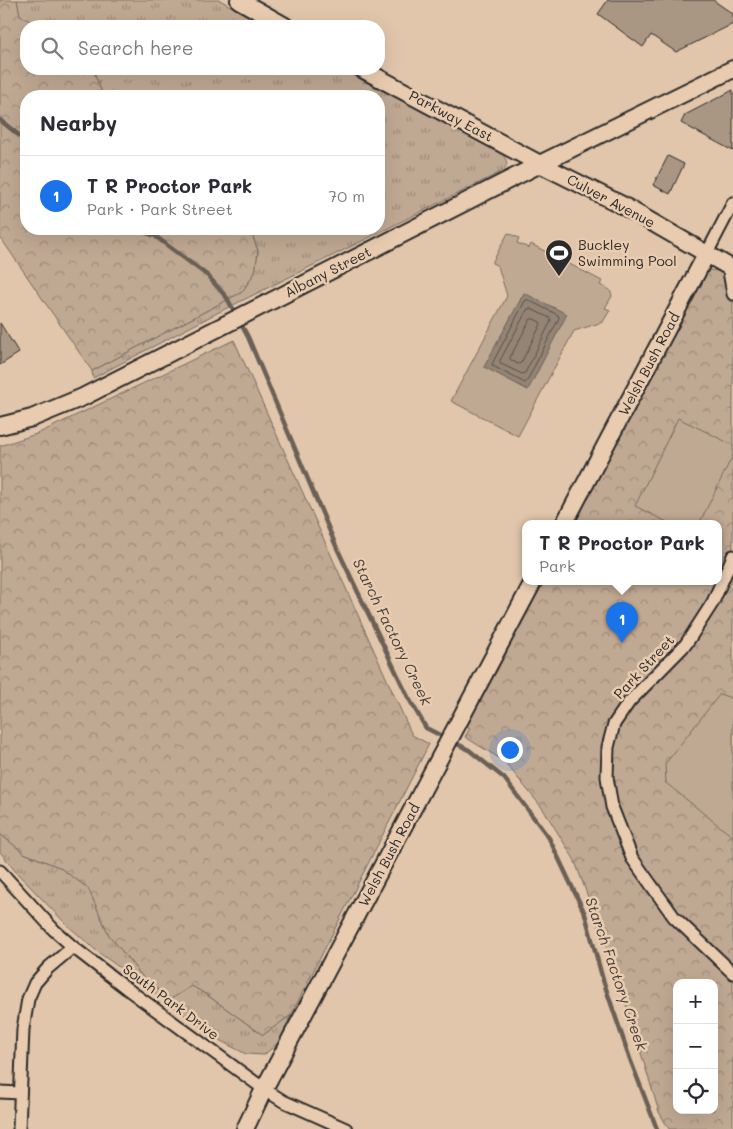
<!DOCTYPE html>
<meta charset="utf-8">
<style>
body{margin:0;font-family:Mali,sans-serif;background:#f7f7f7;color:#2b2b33}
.controls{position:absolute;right:15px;bottom:15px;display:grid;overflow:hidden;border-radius:10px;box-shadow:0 5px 20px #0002}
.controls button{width:45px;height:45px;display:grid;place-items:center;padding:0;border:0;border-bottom:1px solid #e1e1e2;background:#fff;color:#2b2b33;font:25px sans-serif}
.you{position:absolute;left:509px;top:749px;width:18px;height:18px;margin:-12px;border:4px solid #fff;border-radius:50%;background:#1a73e8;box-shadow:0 0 0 8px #1a73e833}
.badge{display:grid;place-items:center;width:32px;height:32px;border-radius:50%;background:#1a73e8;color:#fff;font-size:16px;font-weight:700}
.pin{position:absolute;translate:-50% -41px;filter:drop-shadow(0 1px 2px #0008)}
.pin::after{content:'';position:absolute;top:26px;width:18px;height:15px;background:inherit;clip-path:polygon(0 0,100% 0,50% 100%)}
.popup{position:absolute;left:522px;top:520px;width:200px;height:65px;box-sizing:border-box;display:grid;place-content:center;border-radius:10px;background:#fff;filter:drop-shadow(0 1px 4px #0005);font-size:16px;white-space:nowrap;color:#7c7c81}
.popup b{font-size:19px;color:#2b2b33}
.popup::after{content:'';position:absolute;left:50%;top:100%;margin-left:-10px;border:10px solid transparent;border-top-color:#fff}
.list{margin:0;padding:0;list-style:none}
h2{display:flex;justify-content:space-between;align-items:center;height:65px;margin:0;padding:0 20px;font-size:21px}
h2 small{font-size:16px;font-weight:400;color:#7c7c81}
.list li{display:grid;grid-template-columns:32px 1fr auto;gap:15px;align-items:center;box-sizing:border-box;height:80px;padding:0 20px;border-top:1px solid #e1e1e2}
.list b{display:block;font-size:19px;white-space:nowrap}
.list p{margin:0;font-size:16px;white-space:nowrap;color:#7c7c81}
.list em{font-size:16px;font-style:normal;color:#7c7c81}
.icon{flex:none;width:28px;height:28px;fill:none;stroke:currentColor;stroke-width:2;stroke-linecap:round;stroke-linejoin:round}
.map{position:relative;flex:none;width:733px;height:1129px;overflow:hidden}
.search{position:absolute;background:#fff;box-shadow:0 5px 20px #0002;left:20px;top:20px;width:365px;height:55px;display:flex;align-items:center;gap:12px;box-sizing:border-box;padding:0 18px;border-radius:20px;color:#7c7c81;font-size:19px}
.panel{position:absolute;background:#fff;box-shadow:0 5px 20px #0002;left:20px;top:90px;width:365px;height:145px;border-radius:20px}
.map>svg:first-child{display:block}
.grass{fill:url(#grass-tufts);stroke:#766a5f}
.forest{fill:url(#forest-crowns);stroke:#766a5f;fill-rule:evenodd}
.garden{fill:#c0a993;stroke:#766a5f}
.water{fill:#948475;stroke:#6a6057}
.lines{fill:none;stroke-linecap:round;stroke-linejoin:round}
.shore{stroke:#554f49;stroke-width:1}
.stream{stroke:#6a6057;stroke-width:4.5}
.building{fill:#a99683;stroke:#2b2b2b}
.street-casing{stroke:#2b2b2b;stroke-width:15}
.secondary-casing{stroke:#2b2b2b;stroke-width:20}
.street{stroke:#e9ccb0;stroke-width:11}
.secondary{stroke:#e9ccb0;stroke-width:16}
.labels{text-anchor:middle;stroke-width:5;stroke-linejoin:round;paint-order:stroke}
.street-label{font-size:14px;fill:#2b2b2b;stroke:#e9ccb0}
.poi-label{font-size:14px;fill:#2b2b2b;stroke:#e9ccb0;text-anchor:start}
.water-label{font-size:15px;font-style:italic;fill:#45413e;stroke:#e9ccb0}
</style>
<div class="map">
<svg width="733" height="1129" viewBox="0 0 733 1129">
<defs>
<pattern id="grass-tufts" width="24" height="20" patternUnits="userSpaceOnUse" patternTransform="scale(1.25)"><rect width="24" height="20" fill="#c0a993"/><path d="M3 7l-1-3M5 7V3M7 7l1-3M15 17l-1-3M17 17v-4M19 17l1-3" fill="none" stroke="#9c8a78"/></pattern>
<pattern id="forest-crowns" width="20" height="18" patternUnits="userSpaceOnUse" patternTransform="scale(1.25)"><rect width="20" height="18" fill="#c0a993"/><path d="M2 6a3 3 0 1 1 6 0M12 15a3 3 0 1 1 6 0" fill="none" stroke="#9c8a78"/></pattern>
</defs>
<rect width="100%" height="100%" fill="#e1c6ab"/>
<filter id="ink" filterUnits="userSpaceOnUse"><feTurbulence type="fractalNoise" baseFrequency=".02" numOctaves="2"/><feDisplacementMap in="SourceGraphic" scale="10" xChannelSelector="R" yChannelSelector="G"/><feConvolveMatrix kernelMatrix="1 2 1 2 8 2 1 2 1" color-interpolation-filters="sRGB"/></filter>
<g filter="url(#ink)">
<g class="grass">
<path d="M17,0H220L265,26H37L20,15Z"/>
<path d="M93,69H342L502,154C509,162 508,167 499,173L215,314L93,378L92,371L242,292L255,272L258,251L250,229H379V96H103Z"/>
<path d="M0,834L24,853L59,867L88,888L109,935L146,981L170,999L192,986L207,995L263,1035L291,1015L279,1042L264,1055L246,1054L221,1041L98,952L66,924L16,872L0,852Z"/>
</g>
<g class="forest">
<path d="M0,0H17L20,15L37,26H26V69H93L103,96H26V229H250L258,251L255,272L242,292L92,371L0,237Z"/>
<path d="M709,270L718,271L733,279V1129H669L659,1112L618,978L574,859L543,809L504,761L465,737L470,728L466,727L542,582H718V524H573L706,273ZM677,983H714V1110H677Z"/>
<path d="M234,340L412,735L429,744L291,1015L263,1035L207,995L192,986L171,999L146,981L109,935L88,888L59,867L24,853L0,834V446L39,433Z"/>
</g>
<g class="garden">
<path d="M508,233L519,238L517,243L529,248L531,244L602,281L600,285L610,290L612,296L605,308L610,310L603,322L574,331L518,436L451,401L507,296L498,266L492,263Z"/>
<path d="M678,418L733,445V455L699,524H671L635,506Z"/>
<path d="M720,694L733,699V837L666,783L665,764Z"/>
</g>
<path class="water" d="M524,293L567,314L528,390L484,367Z"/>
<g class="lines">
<g class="shore">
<path d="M528,300L558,315L559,318L527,381L525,383L493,366L492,364L525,301Z"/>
<path d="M528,309H531L550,318L551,321L525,373L522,374L501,364L500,361Z"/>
<path d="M531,319H534L540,322L541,324L521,363L518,364L511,360L510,358Z"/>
</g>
<g class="stream">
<path d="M0,120L26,141"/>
<path d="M135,229L155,236L208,276L227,298L248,337L336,546L408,697L426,728L469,750L504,778L549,838L585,914L603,980L630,1059L657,1129"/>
</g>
</g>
<g class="building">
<path d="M608,0H713L733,14V24L676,52L651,35L643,47L598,14Z"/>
<path d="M733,90V151L681,123L685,115Z"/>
<path d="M668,156L684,164L670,194L653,185Z"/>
<path d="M0,323L19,353L0,365Z"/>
</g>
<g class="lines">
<g class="street-casing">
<g id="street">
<path d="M706,255L733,203"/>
<path d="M728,266L733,294"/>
<path d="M733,556L713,602L686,644L629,702L614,724L608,747L607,777L612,807L632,858L674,917L733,973"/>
<path d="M0,871L54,930L73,947L126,988L264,1089L283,1101L346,1129"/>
<path d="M0,1092L20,1093"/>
<path d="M19,1129L23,1029L28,999L35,983L48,968L73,947"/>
</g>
</g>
<g class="secondary-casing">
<g id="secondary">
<path d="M239,0L285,26"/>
<path d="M362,69L540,164L622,205L733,269"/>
<path d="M0,426L32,418L83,397L540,164L733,69"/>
<path d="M564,524L706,255"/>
<path d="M245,1129L264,1089L533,582"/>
</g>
</g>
<use href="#street" class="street"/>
<use href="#secondary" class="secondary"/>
</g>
</g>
<defs>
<g id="stadium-pin" transform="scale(1.4375)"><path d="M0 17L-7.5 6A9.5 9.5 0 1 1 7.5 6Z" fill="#2b2b2b" stroke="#e9ccb0"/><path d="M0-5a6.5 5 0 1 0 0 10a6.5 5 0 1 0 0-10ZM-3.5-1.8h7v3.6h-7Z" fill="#fff"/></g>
</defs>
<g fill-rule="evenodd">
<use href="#stadium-pin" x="559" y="253"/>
</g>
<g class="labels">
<g class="street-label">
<text transform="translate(451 116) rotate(28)" y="5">Parkway East</text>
<text transform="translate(611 201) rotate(28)" y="5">Culver Avenue</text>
<text transform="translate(328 272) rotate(-27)" y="5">Albany Street</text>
<text transform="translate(649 364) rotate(-62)" y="5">Welsh Bush Road</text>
<text transform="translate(644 667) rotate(-47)" y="5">Park Street</text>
<text transform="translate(389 855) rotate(-62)" y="5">Welsh Bush Road</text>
<text transform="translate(171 1002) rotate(37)" y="5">South Park Drive</text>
</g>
<g class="poi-label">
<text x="578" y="250">Buckley<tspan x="578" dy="16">Swimming Pool</tspan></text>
</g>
<g class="water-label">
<text transform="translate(392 632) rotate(64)" y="5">Starch Factory Creek</text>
<text transform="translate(616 974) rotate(71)" y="5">Starch Factory Creek</text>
</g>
</g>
</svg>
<div class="controls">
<button>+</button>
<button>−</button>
<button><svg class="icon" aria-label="locate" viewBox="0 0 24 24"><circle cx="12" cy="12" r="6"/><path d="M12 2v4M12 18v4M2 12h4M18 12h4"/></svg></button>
</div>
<div class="you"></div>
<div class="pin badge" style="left:622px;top:643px">1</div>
<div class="popup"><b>T R Proctor Park</b>Park</div>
<div class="search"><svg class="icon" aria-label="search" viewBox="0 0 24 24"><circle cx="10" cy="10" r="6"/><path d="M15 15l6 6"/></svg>Search here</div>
<section class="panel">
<h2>Nearby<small></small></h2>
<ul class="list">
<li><span class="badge">1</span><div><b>T R Proctor Park</b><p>Park · Park Street</p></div><em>70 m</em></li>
</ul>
</section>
</div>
